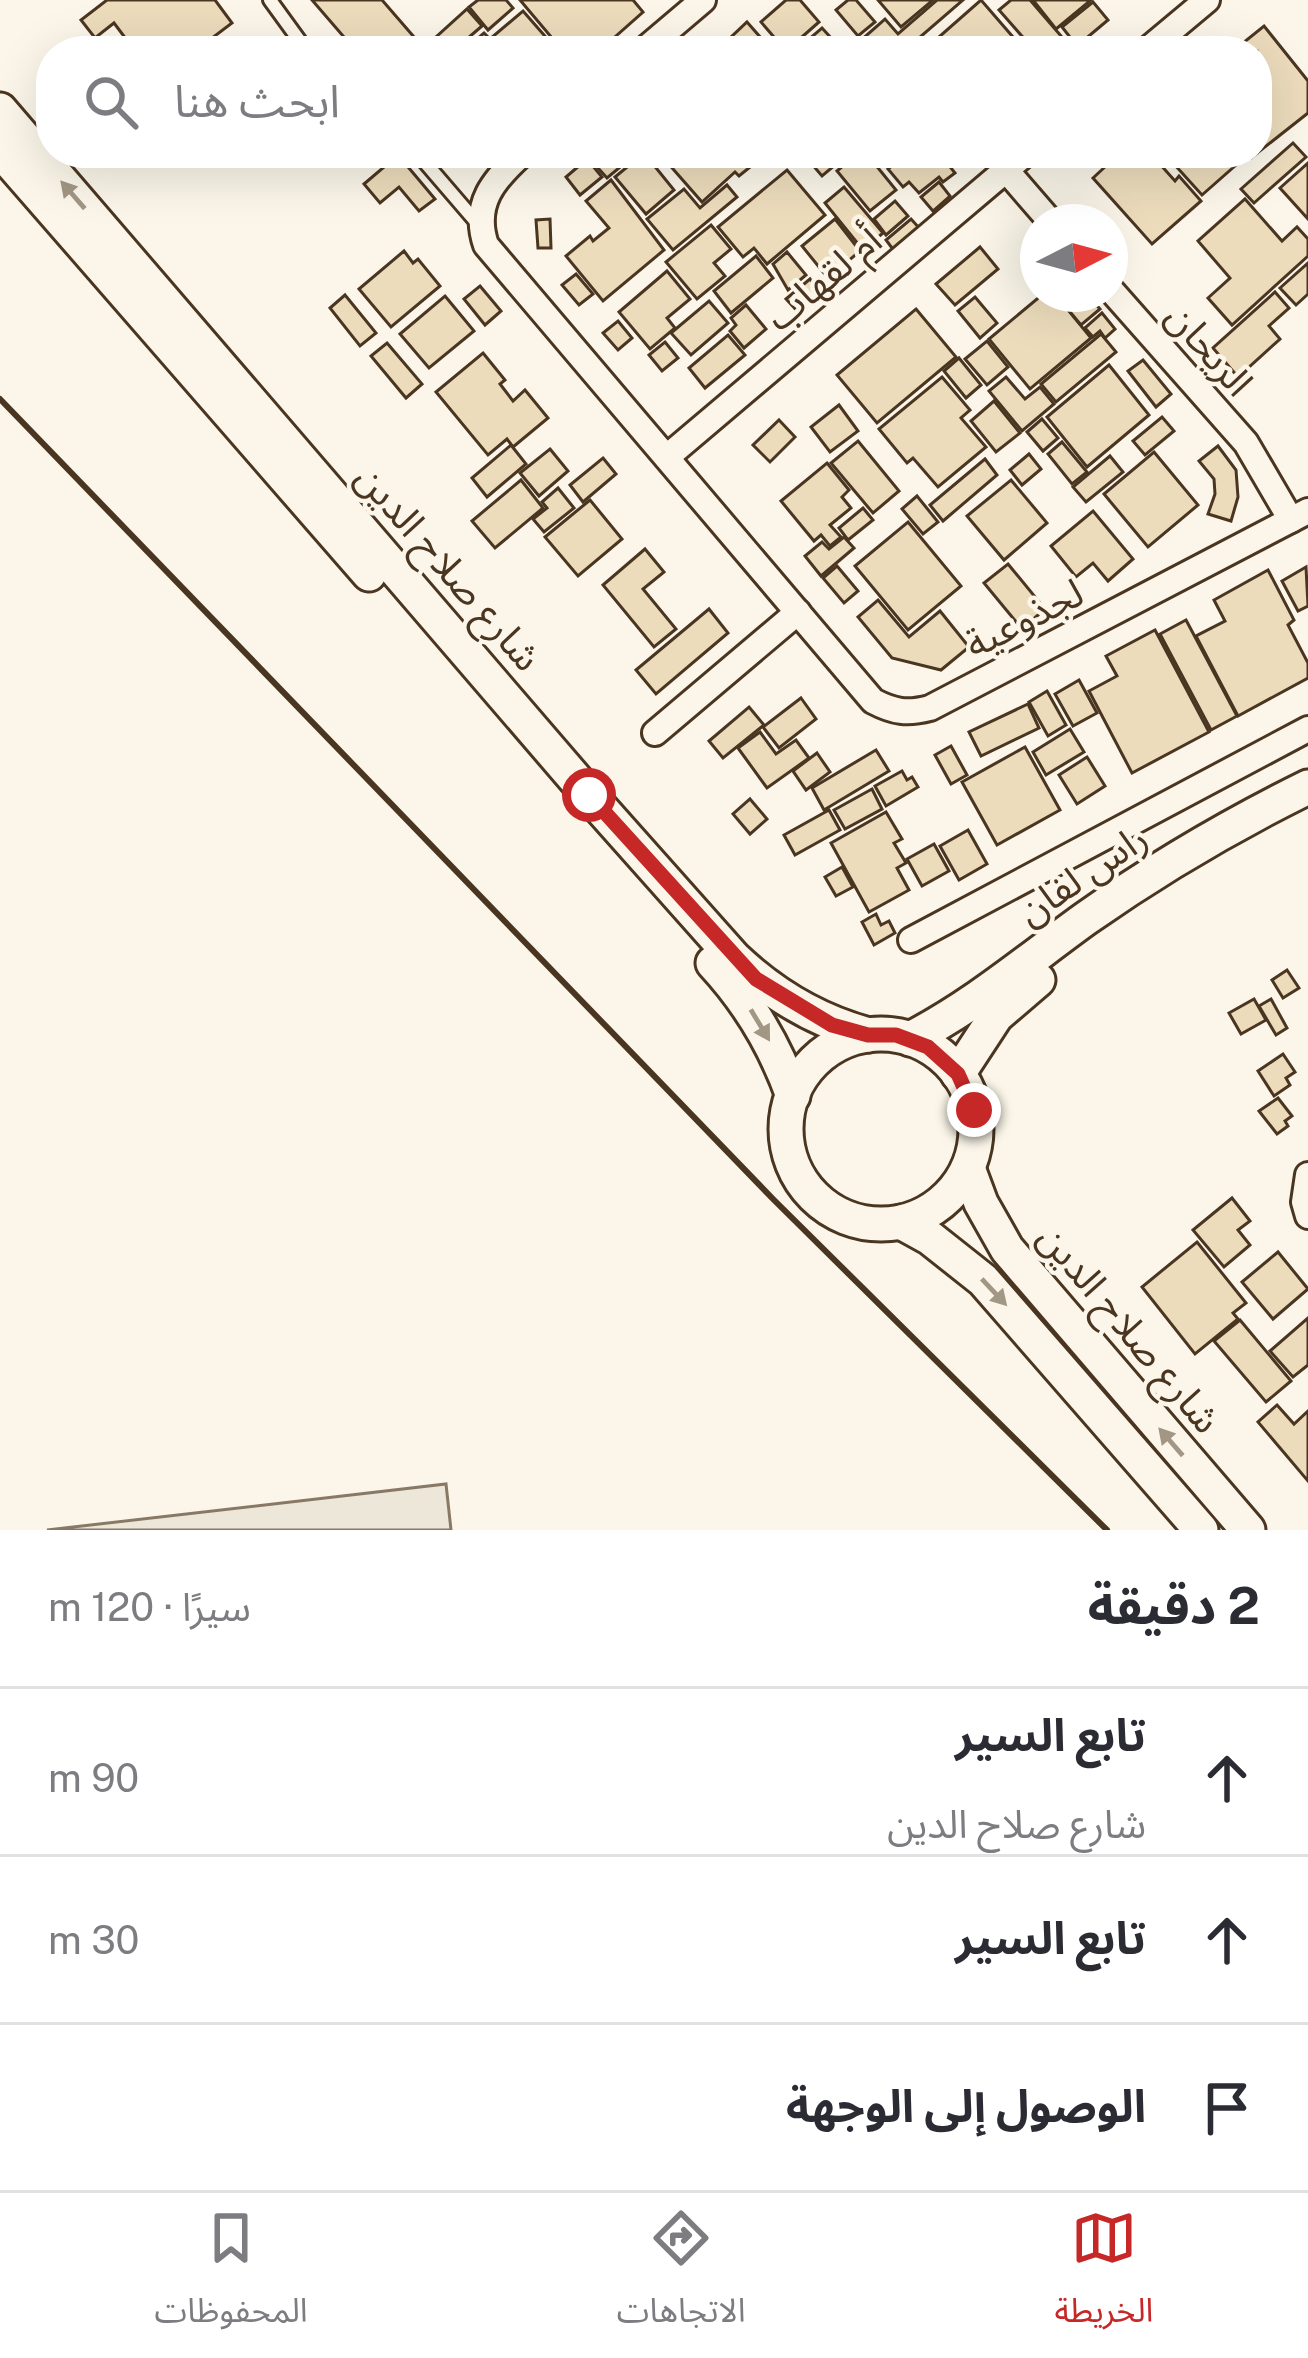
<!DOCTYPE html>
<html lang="ar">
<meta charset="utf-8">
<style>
body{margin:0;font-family:"Public Sans","Noto Sans Arabic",sans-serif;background:#f2f2f3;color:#2b2b33;direction:rtl}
.compass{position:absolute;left:1020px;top:204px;width:108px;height:108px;border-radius:50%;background:#fff;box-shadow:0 12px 48px #0002;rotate:84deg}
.stop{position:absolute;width:36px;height:36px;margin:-27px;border:9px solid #c62828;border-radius:50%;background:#fff}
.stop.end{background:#c62828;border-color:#fff;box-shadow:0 3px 12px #0008}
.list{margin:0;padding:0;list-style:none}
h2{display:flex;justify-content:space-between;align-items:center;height:156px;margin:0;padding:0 48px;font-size:51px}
h2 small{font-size:39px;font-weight:400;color:#7c7c81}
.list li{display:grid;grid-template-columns:78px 1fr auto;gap:36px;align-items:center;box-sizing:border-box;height:168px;padding:0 48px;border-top:3px solid #e1e1e2}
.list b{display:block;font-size:45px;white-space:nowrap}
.list p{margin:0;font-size:39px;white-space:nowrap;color:#7c7c81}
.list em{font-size:39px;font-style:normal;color:#7c7c81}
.icon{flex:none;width:66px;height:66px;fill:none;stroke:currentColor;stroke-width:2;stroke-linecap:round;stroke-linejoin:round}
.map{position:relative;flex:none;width:1308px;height:1530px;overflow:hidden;direction:ltr}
.search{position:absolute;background:#fff;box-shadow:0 12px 48px #0002;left:36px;right:36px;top:36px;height:132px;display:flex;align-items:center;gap:30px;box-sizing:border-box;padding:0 42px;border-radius:48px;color:#7c7c81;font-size:45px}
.sheet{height:660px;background:#fff}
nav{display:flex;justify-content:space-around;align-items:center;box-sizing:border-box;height:168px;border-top:3px solid #e1e1e2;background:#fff;font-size:33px;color:#7c7c81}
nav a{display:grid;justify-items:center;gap:6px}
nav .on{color:#c62828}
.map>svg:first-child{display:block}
.parking{fill:#ede7d9;stroke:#887966;stroke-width:3}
.building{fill:#ecdcbc;stroke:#4a3520;stroke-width:3}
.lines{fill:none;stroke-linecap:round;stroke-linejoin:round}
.service-casing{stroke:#4a3520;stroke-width:18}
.minor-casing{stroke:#4a3520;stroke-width:30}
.tertiary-casing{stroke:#4a3520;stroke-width:39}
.service{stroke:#fbf6e9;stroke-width:12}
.minor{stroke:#fbf6e9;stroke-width:24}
.tertiary{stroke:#fbf6e9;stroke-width:33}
.wall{stroke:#4a3520;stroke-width:6}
.oneway{fill:#a29684}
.route{stroke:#c62828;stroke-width:15}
.labels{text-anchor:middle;stroke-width:9;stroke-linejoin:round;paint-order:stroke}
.street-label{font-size:39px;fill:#4a3520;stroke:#fbf6e9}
</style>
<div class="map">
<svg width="1308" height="1530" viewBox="0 0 1308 1530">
<rect width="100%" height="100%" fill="#fbf6e9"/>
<path class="parking" d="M446,1484L451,1530H47Z"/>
<g class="building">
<path d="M107,0H215L232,23L195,51H135L114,23L95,38L81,20Z"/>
<path d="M312,0H382L414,37L410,41L416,48L412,51H356Z"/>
<path d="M478,0H506L513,8L488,30L469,7Z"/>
<path d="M520,0H633L643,12L599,51H563Z"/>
<path d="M786,0H800L819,22L786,51L761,22Z"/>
<path d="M848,0H856L875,22L858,36L836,10Z"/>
<path d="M878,0H933L901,27Z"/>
<path d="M937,0H963L904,51H868L860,41L885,19L898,34Z"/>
<path d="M981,0L1019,44L1011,51H923Z"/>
<path d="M1011,0H1030L1074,51H1035L999,10Z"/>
<path d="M1033,0H1091L1056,29Z"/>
<path d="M1093,2L1108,20L1077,46L1062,27Z"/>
<path d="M467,9L482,26L453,51H428L425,47Z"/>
<path d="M523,11L558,51H463L484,33L490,39Z"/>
<path d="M747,22L761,38L747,51H737L728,40Z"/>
<path d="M1264,26L1308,81V113L1251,158L1247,153H1257V51H1233Z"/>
<path d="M822,28L843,51H795Z"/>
<path d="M1293,143L1306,157L1254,203L1241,189Z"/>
<path d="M595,153H607L619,168L607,178L589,158Z"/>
<path d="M644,153L674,190L646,214L615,177Z"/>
<path d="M659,153H746L755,163L739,176L735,172L702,202Z"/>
<path d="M809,153H835L841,160L822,176L805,156Z"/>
<path d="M858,153H866L896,190L870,211L837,171Z"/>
<path d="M907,153H939L955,173L943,182L939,177L919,193L909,182L903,187L888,169Z"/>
<path d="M1120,153H1150L1175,181L1179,176L1201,201L1152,244L1093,178Z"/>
<path d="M1164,153H1242L1245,157L1202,195Z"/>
<path d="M398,155L435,199L419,211L399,187L380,203L364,184Z"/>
<path d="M587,159L602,177L580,195L566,177Z"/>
<path d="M1308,163V219L1280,188Z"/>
<path d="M787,170L825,215L767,264L754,248L743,257L718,227Z"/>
<path d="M611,180L664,250L603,301L566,256L590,236L593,241L609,228L586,201Z"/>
<path d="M939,182L950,196L933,211L921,197Z"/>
<path d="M727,185L737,197L673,250L647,219L684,189L700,208Z"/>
<path d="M844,187L883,233L863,250L825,203Z"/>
<path d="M1245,199L1282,241L1297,227L1308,239V256L1232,325L1208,298L1230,278L1198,241Z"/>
<path d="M895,201L908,216L886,235L874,219Z"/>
<path d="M550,219L551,248H538L536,220Z"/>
<path d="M835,219L860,251L828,278L802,246Z"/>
<path d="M911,219L921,230L895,252L886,240Z"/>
<path d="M711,225L731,249L714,263L725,276L697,299L666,262Z"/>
<path d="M980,247L998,269L955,305L936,284Z"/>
<path d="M404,251L413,263L418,259L440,286L391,327L359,289Z"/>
<path d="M787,252L806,275L788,290L773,264Z"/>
<path d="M756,256L773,278L731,313L714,291Z"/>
<path d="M1308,263V294L1296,305L1280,288Z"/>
<path d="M667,271L690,299L667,318L675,328L650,349L619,312Z"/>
<path d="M576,274L593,294L579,305L562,285Z"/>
<path d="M810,279L821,293L798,312L786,299Z"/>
<path d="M480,286L501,311L485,325L464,299Z"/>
<path d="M1275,292L1289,308L1269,326L1280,339L1238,377L1213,348Z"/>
<path d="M1043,294H1055L1091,338L1030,389L989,339Z"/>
<path d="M1055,294H1087L1100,309L1081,325Z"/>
<path d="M345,295L376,333L360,346L330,308Z"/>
<path d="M445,296L474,331L429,368L400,334Z"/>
<path d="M975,297L997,323L980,338L958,311Z"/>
<path d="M709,301L728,323L691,355L671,333Z"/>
<path d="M746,305L766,329L744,348L730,331L736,325L731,318Z"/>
<path d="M916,309L956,357L877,423L837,375Z"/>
<path d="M1102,313L1115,329L1105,338L1100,331L1093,337L1085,328Z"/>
<path d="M618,321L632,338L618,350L603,333Z"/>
<path d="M1101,334L1116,352L1056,402L1041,384Z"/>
<path d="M728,335L745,355L705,388L689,368Z"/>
<path d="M987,341L1008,367L987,385L965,359Z"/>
<path d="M665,342L678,358L662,371L649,355Z"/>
<path d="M387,343L422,384L406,398L371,356Z"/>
<path d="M483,353L505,380L500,384L513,401L525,390L548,418L513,447L507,439L488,455L436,392Z"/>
<path d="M959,358L981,385L966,398L944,371Z"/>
<path d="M1143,360L1171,394L1156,407L1128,371Z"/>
<path d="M1109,365L1149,415L1087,467L1047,417Z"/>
<path d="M942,377L970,410L961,418L986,447L938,487L913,458L907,463L879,429Z"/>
<path d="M1006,377L1025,399L1040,387L1054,404L1022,431L989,391Z"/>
<path d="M994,401L1020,433L996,452L971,421Z"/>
<path d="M839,405L858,431L830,452L811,427Z"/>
<path d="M1162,417L1174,431L1145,455L1133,441Z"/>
<path d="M1042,419L1058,438L1043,451L1027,432Z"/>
<path d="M779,420L795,437L770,462L753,445Z"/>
<path d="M858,441L899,491L873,513L831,463Z"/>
<path d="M1062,442L1087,472L1072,484L1048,454Z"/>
<path d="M511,445L526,464L487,497L472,478Z"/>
<path d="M1218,446L1236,470L1238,497L1231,521L1208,514L1215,494L1214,479L1199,461Z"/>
<path d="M550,449L568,471L539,496L520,473Z"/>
<path d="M1154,452L1198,505L1148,547L1104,494Z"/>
<path d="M1029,454L1041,469L1022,485L1010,470Z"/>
<path d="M1110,456L1123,472L1086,502L1073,487Z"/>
<path d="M603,458L616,474L583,502L570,485Z"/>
<path d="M985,459L997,475L943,521L930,505Z"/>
<path d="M827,463L849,490L842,497L851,508L830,525L841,537L830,546L821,535L814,541L781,501Z"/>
<path d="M521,480L543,508L495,548L472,521Z"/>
<path d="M1011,480L1047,523L1004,560L967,516Z"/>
<path d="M558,488L574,508L544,532L533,519L547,508L542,502Z"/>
<path d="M917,496L938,522L923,534L902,509Z"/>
<path d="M590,500L622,539L578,576L545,537Z"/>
<path d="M863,508L873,520L848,540L839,528Z"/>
<path d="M1093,511L1133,559L1108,581L1093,563L1076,577L1051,546Z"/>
<path d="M908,522L961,586L908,630L855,566Z"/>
<path d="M844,537L854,548L821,576L805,556L822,542L829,549Z"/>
<path d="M645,549L664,572L643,589L676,629L654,647L603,585Z"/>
<path d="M1008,564L1045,609L1022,629L984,583Z"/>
<path d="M837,566L858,591L844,603L823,578Z"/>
<path d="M1306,567L1308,606L1298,611L1282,581Z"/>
<path d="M1268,570L1294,620L1288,625L1308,663V678L1238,716L1196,636L1225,621L1214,600Z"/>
<path d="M878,600L909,637L940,611L969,647L941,670L892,658L858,617Z"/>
<path d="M709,609L728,633L656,694L636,670Z"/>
<path d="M1186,620L1237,716L1211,730L1160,634Z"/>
<path d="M1155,630L1209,732L1132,773L1089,691L1117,676L1106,656Z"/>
<path d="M1079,680L1097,713L1073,726L1055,694Z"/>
<path d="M1047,691L1066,725L1048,736L1029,702Z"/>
<path d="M801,698L816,719L779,748L763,727Z"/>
<path d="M1028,704L1039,728L981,756L969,732Z"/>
<path d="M749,707L764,725L723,758L709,741Z"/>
<path d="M1070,729L1084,752L1046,775L1033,752Z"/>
<path d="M760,732L776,754L796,740L809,758L767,788L738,748Z"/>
<path d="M951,746L967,775L951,784L935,755Z"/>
<path d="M1025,747L1060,810L997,845L962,782Z"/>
<path d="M876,750L889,771L824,810L812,788Z"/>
<path d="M817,753L830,772L806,790L793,771Z"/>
<path d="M1087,757L1105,786L1077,804L1059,775Z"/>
<path d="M902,771L907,780L912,777L918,787L886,806L875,786Z"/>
<path d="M872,789L882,809L845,829L834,810Z"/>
<path d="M750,799L767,819L750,834L733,814Z"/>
<path d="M829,810L840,830L795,855L784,835Z"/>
<path d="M886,812L902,839L894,843L906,863L897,868L909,890L869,912L831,843Z"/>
<path d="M968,830L987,864L959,880L940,846Z"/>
<path d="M934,844L949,871L922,886L907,859Z"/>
<path d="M842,867L853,887L836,896L825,877Z"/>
<path d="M876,914L881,925L889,921L895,933L874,945L862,922Z"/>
<path d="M1287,970L1299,988L1283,998L1272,980Z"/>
<path d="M1254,999L1266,1020L1241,1034L1229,1013Z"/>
<path d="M1271,999L1287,1028L1276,1035L1259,1006Z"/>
<path d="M1283,1054L1295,1072L1286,1078L1290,1085L1274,1096L1258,1071Z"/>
<path d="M1278,1098L1292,1116L1285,1121L1288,1126L1277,1134L1259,1111Z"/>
<path d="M1232,1198L1250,1221L1238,1230L1250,1245L1224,1267L1193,1230Z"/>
<path d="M1197,1242L1246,1303L1233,1313L1238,1319L1195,1354L1142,1287Z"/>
<path d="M1278,1252L1308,1289L1273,1319L1242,1282Z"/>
<path d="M1308,1318V1365L1293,1377L1270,1351Z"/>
<path d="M1240,1320L1291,1381L1266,1402L1214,1341Z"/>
<path d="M1277,1405L1294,1424L1308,1411V1481L1258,1422Z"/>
</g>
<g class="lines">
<g class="service-casing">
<g id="service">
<path d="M270,0L307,51"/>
<path d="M417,153L478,224"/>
</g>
</g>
<g class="minor-casing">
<g id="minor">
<path d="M643,51L703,0"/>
<path d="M1146,51L1207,0"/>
<path d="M523,153C494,179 472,204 486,245L873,701C894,712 907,714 930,708L1308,511"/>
<path d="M1006,170L1051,222"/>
<path d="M1110,289L1246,443L1291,520"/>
<path d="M667,457L1026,153"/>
<path d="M655,733L798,612"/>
<path d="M911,940L1308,729"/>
<path d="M1308,1175L1304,1202L1308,1216"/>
</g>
</g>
<g class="tertiary-casing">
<g id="tertiary">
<path d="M0,110L589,795L734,958C773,995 816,1021 869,1035"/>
<path d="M0,150L369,574"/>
<path d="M713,963C750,1003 775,1045 793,1096"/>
<circle cx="881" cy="1129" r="95"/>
<path d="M910,1039C974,1006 1027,961 1085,919C1156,869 1231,825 1308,787"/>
<path d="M958,1074L996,1016L1038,980"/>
<path d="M968,1168L981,1203L1007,1249L1248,1530"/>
<path d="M901,1222L930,1238L983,1280L1201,1530"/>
</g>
</g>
<use href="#service" class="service"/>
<use href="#minor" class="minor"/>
<use href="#tertiary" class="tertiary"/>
<path class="wall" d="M0,399L774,1200L1107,1530"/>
</g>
<defs><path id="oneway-solid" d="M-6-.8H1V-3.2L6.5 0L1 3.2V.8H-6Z" transform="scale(3)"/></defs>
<g class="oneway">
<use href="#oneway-solid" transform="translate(73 195) rotate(-131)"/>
<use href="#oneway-solid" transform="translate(760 1025) rotate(59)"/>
<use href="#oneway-solid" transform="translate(994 1292) rotate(47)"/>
<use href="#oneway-solid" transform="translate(1171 1442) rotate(-131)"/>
</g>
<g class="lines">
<path class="route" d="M589,795L756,979L832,1025L868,1035H896L928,1047L958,1074L974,1110"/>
</g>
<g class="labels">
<g class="street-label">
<text transform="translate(823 278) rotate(-40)" y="14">أم لقهاب</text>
<text transform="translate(1210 349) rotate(49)" y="14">الريحان</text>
<text transform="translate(449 567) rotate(49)" y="14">شارع صلاح الدين</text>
<text transform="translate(1024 618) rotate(-27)" y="14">لجذوعية</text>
<text transform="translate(1082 874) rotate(-34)" y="14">راس لفان</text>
<text transform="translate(1130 1328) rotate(50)" y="14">شارع صلاح الدين</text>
</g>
</g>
</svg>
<svg class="compass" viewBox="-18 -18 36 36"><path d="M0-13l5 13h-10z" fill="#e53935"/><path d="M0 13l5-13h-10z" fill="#7c7c81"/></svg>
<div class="stop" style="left:589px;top:795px"></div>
<div class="stop end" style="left:974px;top:1110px"></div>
<div class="search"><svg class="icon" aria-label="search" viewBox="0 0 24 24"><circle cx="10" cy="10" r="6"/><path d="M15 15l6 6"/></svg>ابحث هنا</div>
</div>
<section class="sheet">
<h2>2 دقيقة<small>سيرًا · 120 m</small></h2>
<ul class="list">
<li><svg class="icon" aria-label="ahead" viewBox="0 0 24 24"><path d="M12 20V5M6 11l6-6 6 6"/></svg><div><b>تابع السير</b><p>شارع صلاح الدين</p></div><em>90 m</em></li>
<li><svg class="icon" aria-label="ahead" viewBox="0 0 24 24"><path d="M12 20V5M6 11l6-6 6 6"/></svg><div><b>تابع السير</b></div><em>30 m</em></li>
<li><svg class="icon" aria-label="arrive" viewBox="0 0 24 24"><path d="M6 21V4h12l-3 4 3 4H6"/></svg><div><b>الوصول إلى الوجهة</b></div></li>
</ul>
</section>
<nav>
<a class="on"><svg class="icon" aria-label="map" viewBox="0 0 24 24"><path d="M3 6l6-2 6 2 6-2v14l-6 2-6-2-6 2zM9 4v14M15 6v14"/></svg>الخريطة</a>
<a><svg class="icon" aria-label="directions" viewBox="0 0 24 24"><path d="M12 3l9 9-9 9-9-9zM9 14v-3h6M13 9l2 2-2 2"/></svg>الاتجاهات</a>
<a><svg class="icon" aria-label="saved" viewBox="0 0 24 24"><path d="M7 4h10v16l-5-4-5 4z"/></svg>المحفوظات</a>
</nav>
